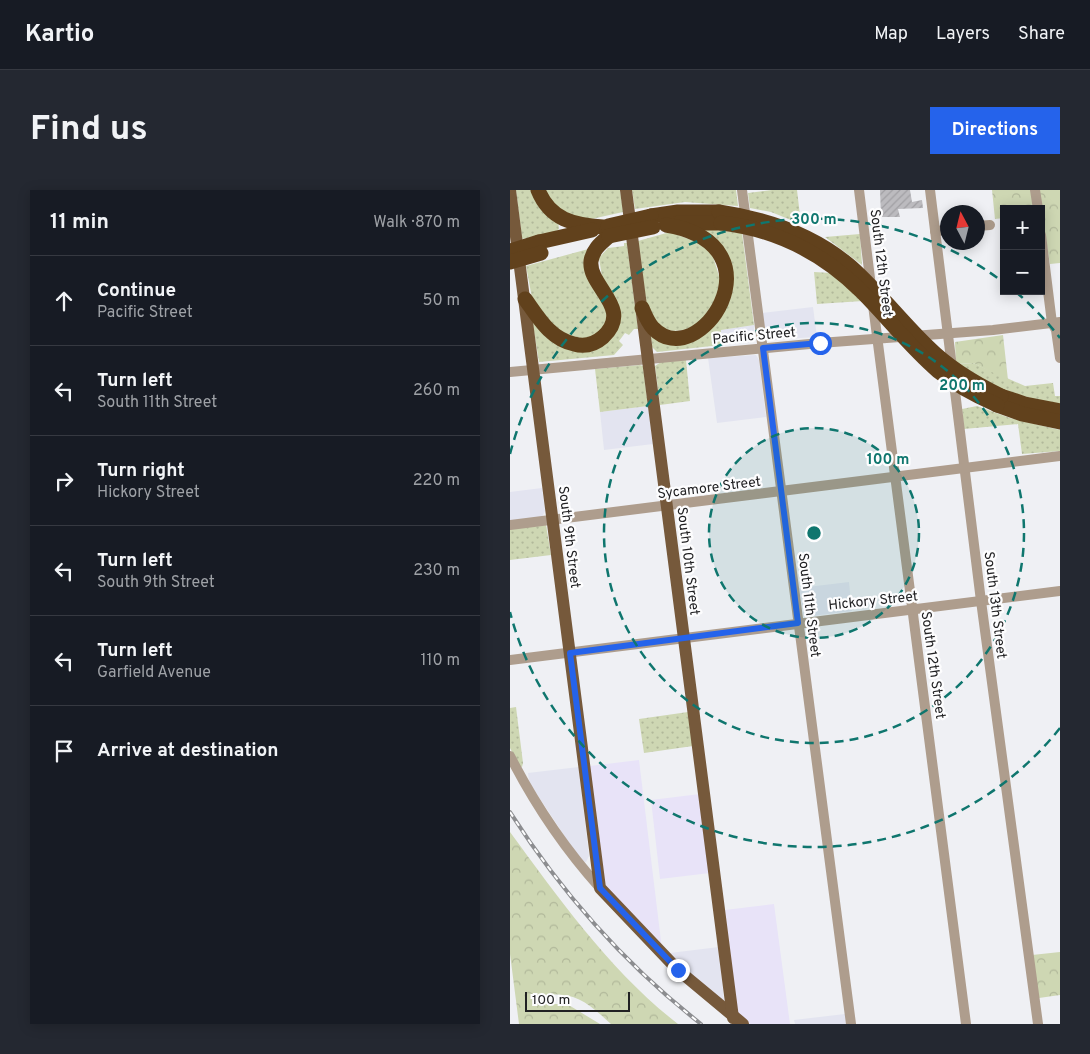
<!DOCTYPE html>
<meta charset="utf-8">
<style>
body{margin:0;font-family:Overpass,sans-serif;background:#242831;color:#f1f3f6}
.controls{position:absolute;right:15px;top:15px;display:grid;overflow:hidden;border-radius:0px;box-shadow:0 2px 12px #0003}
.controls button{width:45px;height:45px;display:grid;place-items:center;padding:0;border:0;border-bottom:1px solid #363941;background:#171b24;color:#f1f3f6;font:25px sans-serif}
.compass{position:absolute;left:430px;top:15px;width:45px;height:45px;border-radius:50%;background:#171b24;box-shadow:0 2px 12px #0003;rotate:353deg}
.scale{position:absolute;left:15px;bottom:12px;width:105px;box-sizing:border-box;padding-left:5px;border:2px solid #212123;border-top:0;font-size:14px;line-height:18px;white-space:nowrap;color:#212123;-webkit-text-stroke:4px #fdfdfe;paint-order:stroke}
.stop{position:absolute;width:15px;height:15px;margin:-11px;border:4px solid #2563eb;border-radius:50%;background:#fff}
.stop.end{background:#2563eb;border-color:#fff;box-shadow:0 1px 5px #0008}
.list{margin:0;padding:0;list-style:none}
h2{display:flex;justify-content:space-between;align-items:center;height:65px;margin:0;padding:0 20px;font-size:21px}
h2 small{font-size:16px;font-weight:400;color:#9ea1a6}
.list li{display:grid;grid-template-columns:32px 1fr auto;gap:15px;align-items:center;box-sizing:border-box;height:90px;padding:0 20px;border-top:1px solid #363941}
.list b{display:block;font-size:19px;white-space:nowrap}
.list p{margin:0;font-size:16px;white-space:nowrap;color:#9ea1a6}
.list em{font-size:16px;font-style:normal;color:#9ea1a6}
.icon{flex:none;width:28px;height:28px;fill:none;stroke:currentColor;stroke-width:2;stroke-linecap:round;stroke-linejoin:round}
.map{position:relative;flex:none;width:550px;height:834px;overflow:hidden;border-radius:0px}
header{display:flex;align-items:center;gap:30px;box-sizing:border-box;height:70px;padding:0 25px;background:#171b24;border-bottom:1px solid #363941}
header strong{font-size:24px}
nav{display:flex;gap:28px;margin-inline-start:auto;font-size:18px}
.intro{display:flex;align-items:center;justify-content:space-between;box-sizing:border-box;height:120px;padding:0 30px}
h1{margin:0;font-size:35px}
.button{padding:12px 22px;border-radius:0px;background:#2563eb;color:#fff;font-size:18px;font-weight:700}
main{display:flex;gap:30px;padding:0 30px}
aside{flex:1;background:#171b24;border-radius:0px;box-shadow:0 2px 12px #0003}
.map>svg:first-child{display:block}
.built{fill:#e3e4f0}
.industrial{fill:#e8e3f8}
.grass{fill:url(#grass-dots)}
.forest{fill:url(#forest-crowns)}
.building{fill:url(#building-hatch)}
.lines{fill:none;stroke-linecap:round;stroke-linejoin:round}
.minor{stroke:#ae9d8d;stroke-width:10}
.major{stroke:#76593b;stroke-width:12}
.highway{stroke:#61411c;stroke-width:15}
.rail-casing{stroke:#8c8d90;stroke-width:4}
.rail{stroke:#fdfdfe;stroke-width:2;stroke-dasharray:5.5;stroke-linecap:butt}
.highway-bridge{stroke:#61411c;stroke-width:15}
.route{stroke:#2563eb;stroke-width:6}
.ring{fill:none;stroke:#0f766e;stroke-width:2.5;stroke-dasharray:9 6}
.labels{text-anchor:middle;stroke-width:4.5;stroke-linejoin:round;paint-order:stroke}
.street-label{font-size:14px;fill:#212123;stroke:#fdfdfe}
.centre{fill:#0f766e;stroke:#fdfdfe;stroke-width:2.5}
.ring-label{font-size:15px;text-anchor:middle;font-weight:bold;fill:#0f766e;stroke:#fdfdfe;stroke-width:4.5;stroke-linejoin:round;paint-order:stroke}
</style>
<header>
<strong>Kartio</strong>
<nav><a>Map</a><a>Layers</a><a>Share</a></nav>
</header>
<div class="intro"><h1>Find us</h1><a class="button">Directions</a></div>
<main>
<aside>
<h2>11 min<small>Walk · 870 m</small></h2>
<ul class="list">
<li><svg class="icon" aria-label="ahead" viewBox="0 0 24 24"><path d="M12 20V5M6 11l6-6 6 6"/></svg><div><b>Continue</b><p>Pacific Street</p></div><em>50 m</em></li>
<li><svg class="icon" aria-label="left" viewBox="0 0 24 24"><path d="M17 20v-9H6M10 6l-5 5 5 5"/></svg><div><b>Turn left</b><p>South 11th Street</p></div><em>260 m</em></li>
<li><svg class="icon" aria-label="right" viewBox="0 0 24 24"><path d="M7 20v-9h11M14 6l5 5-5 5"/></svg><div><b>Turn right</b><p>Hickory Street</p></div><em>220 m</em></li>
<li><svg class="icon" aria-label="left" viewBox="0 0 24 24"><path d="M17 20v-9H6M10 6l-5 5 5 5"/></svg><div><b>Turn left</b><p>South 9th Street</p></div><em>230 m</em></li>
<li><svg class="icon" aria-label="left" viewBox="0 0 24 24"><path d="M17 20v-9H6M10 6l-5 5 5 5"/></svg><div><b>Turn left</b><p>Garfield Avenue</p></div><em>110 m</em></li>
<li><svg class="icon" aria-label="arrive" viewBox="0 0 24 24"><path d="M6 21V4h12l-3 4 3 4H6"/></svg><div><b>Arrive at destination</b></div></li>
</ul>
</aside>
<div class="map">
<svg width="550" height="834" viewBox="0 0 550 834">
<defs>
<pattern id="grass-dots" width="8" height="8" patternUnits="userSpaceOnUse" patternTransform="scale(1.25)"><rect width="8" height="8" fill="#ced7b3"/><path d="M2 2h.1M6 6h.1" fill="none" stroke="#b1b89a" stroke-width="1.8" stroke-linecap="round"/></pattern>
<pattern id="forest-crowns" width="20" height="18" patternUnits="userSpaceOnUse" patternTransform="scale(1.25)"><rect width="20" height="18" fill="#ced7b3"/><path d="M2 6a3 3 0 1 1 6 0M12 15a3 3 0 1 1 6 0" fill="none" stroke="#b1b89a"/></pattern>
<pattern id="building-hatch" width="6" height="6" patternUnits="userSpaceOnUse" patternTransform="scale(1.25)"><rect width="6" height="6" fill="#bcbbbf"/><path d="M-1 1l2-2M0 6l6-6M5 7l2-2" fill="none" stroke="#a1a0a4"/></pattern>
</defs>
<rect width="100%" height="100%" fill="#eff0f4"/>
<g class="built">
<path d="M303,117L307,147L257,150L252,123Z"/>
<path d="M244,135V152L211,155L210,140Z"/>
<path d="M246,165L249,170L256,227L207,233L198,168Z"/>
<path d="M138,216L143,254L94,260L90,222Z"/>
<path d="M32,298L35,321L32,327L0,332V302Z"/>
<path d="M339,392L342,421L294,427L289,398Z"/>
<path d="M69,577L79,666L76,672L71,671L19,592L18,583Z"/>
<path d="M209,757L214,810L212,811L161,768L160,763Z"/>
<path d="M335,824L336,834H285L284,830Z"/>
</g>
<g class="industrial">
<path d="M129,570L152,759L96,699L80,576Z"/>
<path d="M190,604L200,683L150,689L141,610Z"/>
<path d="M264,714L280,834H240L227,823L215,720Z"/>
</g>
<g class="grass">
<path d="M6,0H25L48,31L49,39L43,43L12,49Z"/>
<path d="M32,0H110L113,22L77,30L56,26Z"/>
<path d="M122,0H226L228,16L175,12L125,19Z"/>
<path d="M262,0H287L291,34L261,22L240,18L238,3Z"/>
<path d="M188,38L232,43L244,135L211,140V155L147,162L142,157L140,139L173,149L221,98Z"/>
<path d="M160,42L200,57L213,99C194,127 187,147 149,139L137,119L128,51Z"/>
<path d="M350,44L352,75L315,47Z"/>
<path d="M114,53H117L128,139H124L119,145L115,143L109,151L113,155L104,165L29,172L22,129L60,157L101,143L89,68L98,58L114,56Z"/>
<path d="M82,58L97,109L98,133L80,150L49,144L22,108L16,76Z"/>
<path d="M304,82L321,83L353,111L307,114Z"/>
<path d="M176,170L180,211L150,215L145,176L151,172Z"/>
<path d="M463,173L515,196L543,193L545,206H550V216L488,199L446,174Z"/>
<path d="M130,175L133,176L138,216L90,222L85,179Z"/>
<path d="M467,216L500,228L550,240V261L512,264L508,234L454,239L452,219Z"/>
<path d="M36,335L41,365L0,370V339Z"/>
<path d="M6,517L13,573L12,577L9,576L0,558V518Z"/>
<path d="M178,522L183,556L134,563L129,529Z"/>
</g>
<g class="forest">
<path d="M482,0H550V73L540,74L531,19H494V28L485,29Z"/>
<path d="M493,145L498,190L463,173L446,174L445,152Z"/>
<path d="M0,642C50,710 101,782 168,834H101C80,815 67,802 37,805L39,814H57L90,834H9L0,764Z"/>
<path d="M550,762V805L529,808L522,765Z"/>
</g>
<path class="building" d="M370,0H400L402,12L412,10L413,18L388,19L390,27H371Z"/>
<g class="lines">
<g class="minor">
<path d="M232,0L341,834"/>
<path d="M349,0L361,96"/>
<path d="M420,0L471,411L528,834"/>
<path d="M525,0L528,19"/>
<path d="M468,36L480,35"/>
<path d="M425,41L438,40"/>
<path d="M531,45L542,133L546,140L550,168"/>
<path d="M363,115L456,834"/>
<path d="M0,182L310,153L483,140L550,132"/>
<path d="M0,335L550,266"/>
<path d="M0,470L550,401"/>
<path d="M0,566C24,613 55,659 90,698"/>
</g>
<g class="major">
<path d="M0,0L90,698L168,780L233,834"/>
<path d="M116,0L223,828"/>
</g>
<g class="highway">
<path d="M28,0C40,30 64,35 93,37"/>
<path d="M141,26L168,22H209"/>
<path d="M168,33H211"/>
<path d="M29,52L82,40"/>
<path d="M15,109C28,127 40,149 64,154C75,157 85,154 93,147C124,118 78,97 81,71C83,59 91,53 99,46"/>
<path d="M132,118C135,125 138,133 143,138C188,186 276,55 156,35"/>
<path d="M491,206L515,214L550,221"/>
<path d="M487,215L512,224L550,232"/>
</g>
<g class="rail-casing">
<path id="rail" d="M0,622C51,702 116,775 191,834"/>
</g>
<use href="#rail" class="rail"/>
<g class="highway-bridge">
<path d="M209,22C257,29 304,45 341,77C369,102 391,131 418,157C439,178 464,193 491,206"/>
<path d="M211,33C265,39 313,63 352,102C378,128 400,157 428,181C446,195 467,206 487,215"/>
<path d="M98,36L141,26"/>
<path d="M99,46L143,37"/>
<path d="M0,61L29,52"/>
<path d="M0,72L31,63"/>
</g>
</g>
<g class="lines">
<path class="route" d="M168,780L90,698L60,463L288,433L253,158L310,153"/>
</g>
<circle cx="304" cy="343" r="105" fill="#0f766e" fill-opacity=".12"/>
<g class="ring">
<circle cx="304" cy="343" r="105"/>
<circle cx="304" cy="343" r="210"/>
<path d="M550 538A314 314 0 0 1 0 422M0 264A314 314 0 0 1 493 92M506 102A314 314 0 0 1 550 148"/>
</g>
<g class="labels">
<g class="street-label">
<text transform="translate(372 73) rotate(83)" y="5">South 12th Street</text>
<text transform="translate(244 145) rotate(-5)" y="5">Pacific Street</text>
<text transform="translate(199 297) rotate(-7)" y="5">Sycamore Street</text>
<text transform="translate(60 347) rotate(83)" y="5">South 9th Street</text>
<text transform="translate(179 371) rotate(83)" y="5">South 10th Street</text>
<text transform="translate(363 410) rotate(-6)" y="5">Hickory Street</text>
<text transform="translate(300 415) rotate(83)" y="5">South 11th Street</text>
<text transform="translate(486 415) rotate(83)" y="5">South 13th Street</text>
<text transform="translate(424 475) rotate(82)" y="5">South 12th Street</text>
</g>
</g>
<circle cx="304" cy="343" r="8" class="centre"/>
<g class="ring-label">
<text x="304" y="34">300 m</text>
<text x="452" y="200">200 m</text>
<text x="378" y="274">100 m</text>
</g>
</svg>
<div class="controls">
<button>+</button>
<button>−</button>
</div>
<svg class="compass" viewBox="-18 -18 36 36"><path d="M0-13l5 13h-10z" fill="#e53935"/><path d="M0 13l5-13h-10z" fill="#9ea1a6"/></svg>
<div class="scale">100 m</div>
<div class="stop" style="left:310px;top:153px"></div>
<div class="stop end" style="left:168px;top:780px"></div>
</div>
</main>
